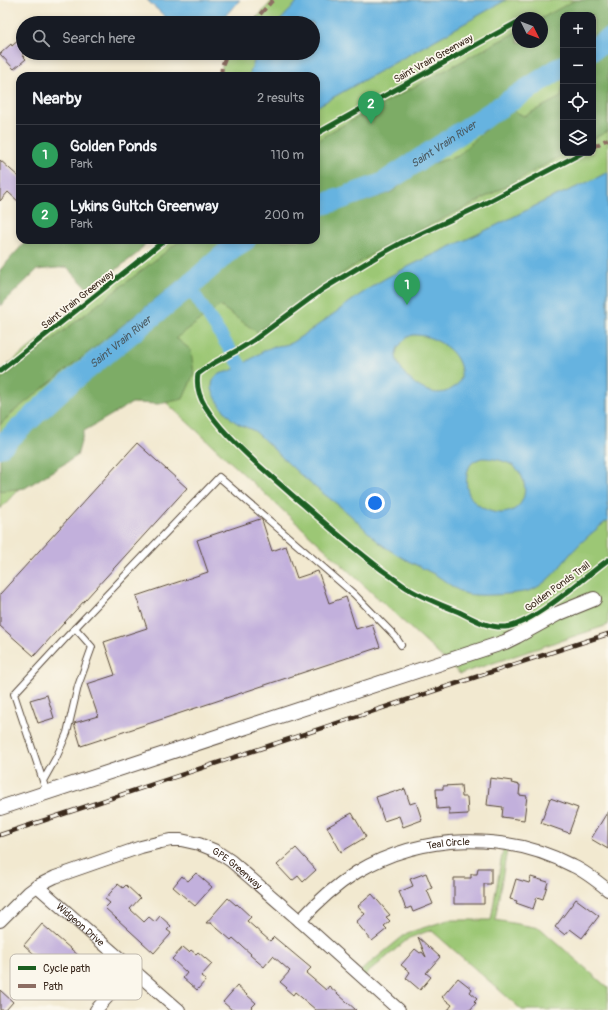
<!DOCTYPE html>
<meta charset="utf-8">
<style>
body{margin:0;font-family:Pangolin,sans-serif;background:#20242c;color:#f1f3f6}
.controls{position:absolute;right:12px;top:12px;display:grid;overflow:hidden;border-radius:8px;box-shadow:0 2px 6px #0003}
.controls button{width:36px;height:36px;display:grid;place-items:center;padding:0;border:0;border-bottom:1px solid #363941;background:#171b24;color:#f1f3f6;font:20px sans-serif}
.compass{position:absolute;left:512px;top:12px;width:36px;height:36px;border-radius:50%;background:#171b24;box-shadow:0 2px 6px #0003;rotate:132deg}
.you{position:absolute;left:375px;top:503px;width:14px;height:14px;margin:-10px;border:3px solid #fff;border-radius:50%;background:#1a73e8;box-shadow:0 0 0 6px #1a73e833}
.badge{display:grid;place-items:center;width:26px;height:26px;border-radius:50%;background:#db2777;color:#fff;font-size:13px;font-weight:700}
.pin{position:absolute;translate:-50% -33px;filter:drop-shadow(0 1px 2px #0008)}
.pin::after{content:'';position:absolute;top:21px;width:14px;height:12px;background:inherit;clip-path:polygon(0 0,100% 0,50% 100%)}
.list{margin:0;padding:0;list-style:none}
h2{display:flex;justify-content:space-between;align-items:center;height:52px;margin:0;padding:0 16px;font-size:17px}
h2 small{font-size:13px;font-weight:400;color:#9ea1a6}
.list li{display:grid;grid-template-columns:26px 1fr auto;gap:12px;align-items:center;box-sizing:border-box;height:60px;padding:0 16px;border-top:1px solid #363941}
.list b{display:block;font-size:15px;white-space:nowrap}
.list p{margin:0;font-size:13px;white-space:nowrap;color:#9ea1a6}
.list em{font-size:13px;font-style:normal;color:#9ea1a6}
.icon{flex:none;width:22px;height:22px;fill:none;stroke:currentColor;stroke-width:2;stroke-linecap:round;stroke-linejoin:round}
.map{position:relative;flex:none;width:608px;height:1010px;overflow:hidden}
.search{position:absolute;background:#171b24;box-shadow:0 2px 6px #0003;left:16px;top:16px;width:304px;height:44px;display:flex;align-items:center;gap:10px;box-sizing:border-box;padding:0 14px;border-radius:22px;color:#9ea1a6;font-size:15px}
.panel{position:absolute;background:#171b24;box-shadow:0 2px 6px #0003;left:16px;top:72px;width:304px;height:172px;border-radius:12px}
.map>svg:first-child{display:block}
.green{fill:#9cc774;stroke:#6c7849;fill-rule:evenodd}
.forest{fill:#7dac66;stroke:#5c6b42}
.water{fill:#66b3e0;stroke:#506e7f;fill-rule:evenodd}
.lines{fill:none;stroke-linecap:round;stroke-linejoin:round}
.canal{stroke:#66b3e0;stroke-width:13}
.river{stroke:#66b3e0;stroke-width:22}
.building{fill:#c2b0dc}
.service-casing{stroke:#564739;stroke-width:8}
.minor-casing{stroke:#564739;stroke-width:14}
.tertiary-casing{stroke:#564739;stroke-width:16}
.service{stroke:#fff;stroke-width:6}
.minor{stroke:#fff;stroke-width:12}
.tertiary{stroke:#fff;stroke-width:14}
.rail-casing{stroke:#3b2a1e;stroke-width:4.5}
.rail{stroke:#fbf7ec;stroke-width:3;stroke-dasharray:9;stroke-linecap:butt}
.quiet{stroke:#8d6e63;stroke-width:4;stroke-dasharray:8 4;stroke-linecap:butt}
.cycleway-casing{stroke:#fbf7ec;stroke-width:8}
.cycleway{stroke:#1b5e20;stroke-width:5}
.labels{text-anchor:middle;stroke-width:3.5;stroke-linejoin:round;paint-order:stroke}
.street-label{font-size:10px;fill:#3b2a1e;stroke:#fbf7ec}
.water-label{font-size:11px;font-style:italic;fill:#4a5a62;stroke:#fbf7ec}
.key{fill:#fbf7ec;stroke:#c1baae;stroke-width:1}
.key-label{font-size:11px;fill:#3b2a1e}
</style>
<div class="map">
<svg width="608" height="1010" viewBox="0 0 608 1010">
<rect width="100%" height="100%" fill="#fbf7ec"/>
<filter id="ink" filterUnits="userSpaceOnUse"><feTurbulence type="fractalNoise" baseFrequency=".025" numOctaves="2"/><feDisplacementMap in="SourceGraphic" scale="8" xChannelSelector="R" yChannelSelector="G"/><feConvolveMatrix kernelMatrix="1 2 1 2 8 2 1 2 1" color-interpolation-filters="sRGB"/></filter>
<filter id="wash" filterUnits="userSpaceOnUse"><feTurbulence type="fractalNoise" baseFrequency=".012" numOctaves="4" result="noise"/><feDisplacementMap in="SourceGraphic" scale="16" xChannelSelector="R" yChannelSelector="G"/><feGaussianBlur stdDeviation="0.9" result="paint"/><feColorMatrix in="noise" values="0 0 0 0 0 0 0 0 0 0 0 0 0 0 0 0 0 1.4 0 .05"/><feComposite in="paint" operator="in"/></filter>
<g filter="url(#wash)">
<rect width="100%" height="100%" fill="#f2e9d0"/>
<g class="green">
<path d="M273,0H608V625L460,674L131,370L124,376L0,509V371L165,240H316V76H221L222,66L227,53H313V23H252ZM563,15H593V153H563ZM518,18H542V42H518Z"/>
<path d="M504,843L508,844L495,920L540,928L608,988V1010H522L431,930L409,938L363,977L358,973L407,933L448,920H491Z"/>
</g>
<g class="forest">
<path d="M575,0H608V34L593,44V15H563V62L381,177L316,196V142L332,131L518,31V42H542V18Z"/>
<path d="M608,49V131L593,139V58Z"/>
<path d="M563,84V153H567L471,205L377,251L312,293L257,332L220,306L176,338L191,350L194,374L183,399L159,404L132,403L84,431L77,456L25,488L0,491V455L84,379L235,256L259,240H316V216L332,212L392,192L421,167L458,156L508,108L524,116L561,97Z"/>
<path d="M27,240H148L138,253L89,290L67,267L37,270L0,306V270Z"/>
<path d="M181,240H230L12,413L0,425V380Z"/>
</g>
<g class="water">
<path d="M147,0H240L218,23H172Z"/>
<path d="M299,0H506L316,107V76H249L257,53H313V23H278Z"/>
<path d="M608,172V520C595,530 583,540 572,552C561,565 550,581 534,589C525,594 478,597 467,594C456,591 445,580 434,574C419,566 402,559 388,549C373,539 362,525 349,514C337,503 323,494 311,484C292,468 276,451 258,434C252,428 245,428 237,423C229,419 214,398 212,389C212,386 212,382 214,379C217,373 224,373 230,371C245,365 257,353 272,347C279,345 285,346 291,343C298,339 304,334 311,330C336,313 360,293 386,278C422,259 459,243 495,226C514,217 532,207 551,198C570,190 590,182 608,172ZM413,335C433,334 461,351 461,373C462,379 458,385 453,388C434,402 409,383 400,367C398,363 396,359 396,355C396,351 398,347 401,344C404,339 407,337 413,335ZM482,458C492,458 503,460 512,465C529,476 530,506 508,512C494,516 475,507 469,494C465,486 466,470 471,464C474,461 478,459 482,458Z"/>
</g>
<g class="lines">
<path class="canal" d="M189,286L240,365"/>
<g class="river">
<path d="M593,49L608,40"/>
<path id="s1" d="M316,206L337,200L382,184L563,66"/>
<path id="s2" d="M0,447L62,389L189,286L232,248L245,240"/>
</g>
</g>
<g id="blocks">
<g class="building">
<path d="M23,36V56L26,59L14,69L0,54L11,44L12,46Z"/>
<path d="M0,160L20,178V203L8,192L0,201Z"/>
<path d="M137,443L187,488L34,656L0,626V594Z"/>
<path d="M260,519L262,520L272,551L286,546L297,578L318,571L329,603L346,597L356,629L372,624L380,647L81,746L74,723L98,716L87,684L115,675L104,642L147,628L136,596L208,572L197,540Z"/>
<path d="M47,695L54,718L38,723L30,700Z"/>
<path d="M490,778L512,781L511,783L520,785L519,795L527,796L524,820L502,817L503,807L487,805Z"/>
<path d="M461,785L462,797H467L468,814L449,815V808L437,809L436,789H443V786Z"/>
<path d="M405,789L410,804L416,802L422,820L403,827L399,816L384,821L376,797L397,790V792Z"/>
<path d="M550,798L578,808L569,833L541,823Z"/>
<path d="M608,811V849L591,839Z"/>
<path d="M352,813L366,837L341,852L327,827Z"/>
<path d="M296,848L316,870L303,882L298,876L292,881L277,865Z"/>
<path d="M478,868H491V884H484V904H454V878H471V874H477Z"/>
<path d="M196,873L212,887L195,906L173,887L182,876L188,881Z"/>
<path d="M426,873L432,888L427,890L433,904L413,912L411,907L406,909L399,892L413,886L410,879Z"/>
<path d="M531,877L548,882L543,899L537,897L533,909L516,903L517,901L510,899L516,879L529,883Z"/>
<path d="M118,884L123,888L126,885L140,898L130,909L144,922L149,917L155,922L160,916L171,926L167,930L171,933L170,935L154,953L105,908L110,903L105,899Z"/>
<path d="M372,894L390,915L386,917L390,921L384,926L387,929L372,941L356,922L365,914L358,906Z"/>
<path d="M228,898L236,905L237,904L251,917L247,921L270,941L274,937L311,968L306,973L326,990L329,986L356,1010H316L295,992L293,995L285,988L286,987L280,982L290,971L273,956L264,967L250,955L251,954L233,938L231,940L211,923H206Z"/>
<path d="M576,899L599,916L582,938L570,929L565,935L555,927Z"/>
<path d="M42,924L86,962L79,970L89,978L71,998L58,985L60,983L51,975L54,972L24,945Z"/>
<path d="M418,937L440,957L426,973L431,977L420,990L406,978L410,972L401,965L415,949L420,953L422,952L426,957Z"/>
<path d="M183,947L189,952L191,950L196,954L198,952L212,964L201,976L206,980L197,990L183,978L187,973L172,959Z"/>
<path d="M458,978L472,989L470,992L477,998L474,1001L476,1003L470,1010H448L452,1005L442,997Z"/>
<path d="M237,986L256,1003L249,1010H232L223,1002Z"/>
<path d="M0,990L13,1002L6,1010H0Z"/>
</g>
</g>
</g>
<g filter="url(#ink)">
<use href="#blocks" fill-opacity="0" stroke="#564739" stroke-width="1"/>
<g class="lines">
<g class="service-casing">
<g id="service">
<path d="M75,628L219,477L354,594L395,636L401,645"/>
<path d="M43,781L57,756L67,733L78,686L92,647L75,628L14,694L47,793"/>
</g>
</g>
<g class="minor-casing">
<g id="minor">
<path id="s3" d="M37,886L179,1010"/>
<path id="s4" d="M0,921L29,892L37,886L55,877L141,847L161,842L171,840H181L199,844L216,851L231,861L300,921L399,1010"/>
<path id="s5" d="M300,921C317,902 336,885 357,872C422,833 507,831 573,866C586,872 597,881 608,890"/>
<path d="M96,1010L132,969"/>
</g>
</g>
<g class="tertiary-casing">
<path id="tertiary" d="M0,808L505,642L517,636L557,614L594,599"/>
</g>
<use href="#service" class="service"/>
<use href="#minor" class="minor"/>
<use href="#tertiary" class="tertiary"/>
<g class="rail-casing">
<path id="rail" d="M0,835L491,672L608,634"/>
</g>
<use href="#rail" class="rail"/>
<g class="quiet">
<path d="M252,23L273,0"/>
<path d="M221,76L222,66L227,53"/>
<path d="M593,147L608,139"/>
</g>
<g class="cycleway-casing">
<g id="cycleway">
<path d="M316,134L481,42L518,22"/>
<path d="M582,153L480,206L403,242L381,254L323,289L254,340L238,350L212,364L198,374C196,385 199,396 205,406C218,427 237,445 255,462C272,477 288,492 305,506C330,528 356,550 382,570C391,576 398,582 407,588C423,598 441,605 459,612C473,619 488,628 505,627C533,625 584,577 608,560"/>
<path d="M0,371L165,240"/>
</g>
</g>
<use href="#cycleway" class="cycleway"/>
</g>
</g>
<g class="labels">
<g class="street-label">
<text transform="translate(433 58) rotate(-29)" y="4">Saint Vrain Greenway</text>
<text transform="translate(77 299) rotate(-38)" y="4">Saint Vrain Greenway</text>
<text transform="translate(557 586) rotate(-36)" y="4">Golden Ponds Trail</text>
<text dy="4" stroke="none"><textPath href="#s5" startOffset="172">Teal Circle</textPath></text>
<text dy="4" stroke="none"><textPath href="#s4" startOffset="267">GPE Greenway</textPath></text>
<text dy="4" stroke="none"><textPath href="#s3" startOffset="58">Widgeon Drive</textPath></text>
</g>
<g class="water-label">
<text dy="4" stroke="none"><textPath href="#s1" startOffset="143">Saint Vrain River</textPath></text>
<text dy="4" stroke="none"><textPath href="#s2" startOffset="160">Saint Vrain River</textPath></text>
</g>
</g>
<rect x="10" y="954" width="132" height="46" rx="6" class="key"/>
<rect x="18" y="966" width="18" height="4" fill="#1b5e20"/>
<rect x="18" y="984" width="18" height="4" fill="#8d6e63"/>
<g class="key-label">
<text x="43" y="972">Cycle path</text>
<text x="43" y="990">Path</text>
</g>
</svg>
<div class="controls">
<button>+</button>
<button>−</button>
<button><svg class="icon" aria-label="locate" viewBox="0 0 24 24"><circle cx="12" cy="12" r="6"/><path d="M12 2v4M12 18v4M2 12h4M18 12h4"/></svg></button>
<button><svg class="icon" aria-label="layers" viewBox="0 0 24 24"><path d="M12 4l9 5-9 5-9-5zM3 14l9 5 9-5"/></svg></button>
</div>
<svg class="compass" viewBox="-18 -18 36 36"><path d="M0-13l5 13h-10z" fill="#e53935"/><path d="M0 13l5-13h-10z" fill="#9ea1a6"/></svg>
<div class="you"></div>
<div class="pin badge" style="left:407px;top:305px;background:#2e9e5b">1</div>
<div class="pin badge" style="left:371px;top:124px;background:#2e9e5b">2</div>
<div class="search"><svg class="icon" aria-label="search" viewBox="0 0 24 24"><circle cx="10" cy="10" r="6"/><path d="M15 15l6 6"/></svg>Search here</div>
<section class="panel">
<h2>Nearby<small>2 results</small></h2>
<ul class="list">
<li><span class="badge" style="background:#2e9e5b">1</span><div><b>Golden Ponds</b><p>Park</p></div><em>110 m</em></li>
<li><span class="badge" style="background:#2e9e5b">2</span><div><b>Lykins Gultch Greenway</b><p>Park</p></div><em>200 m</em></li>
</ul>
</section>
</div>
